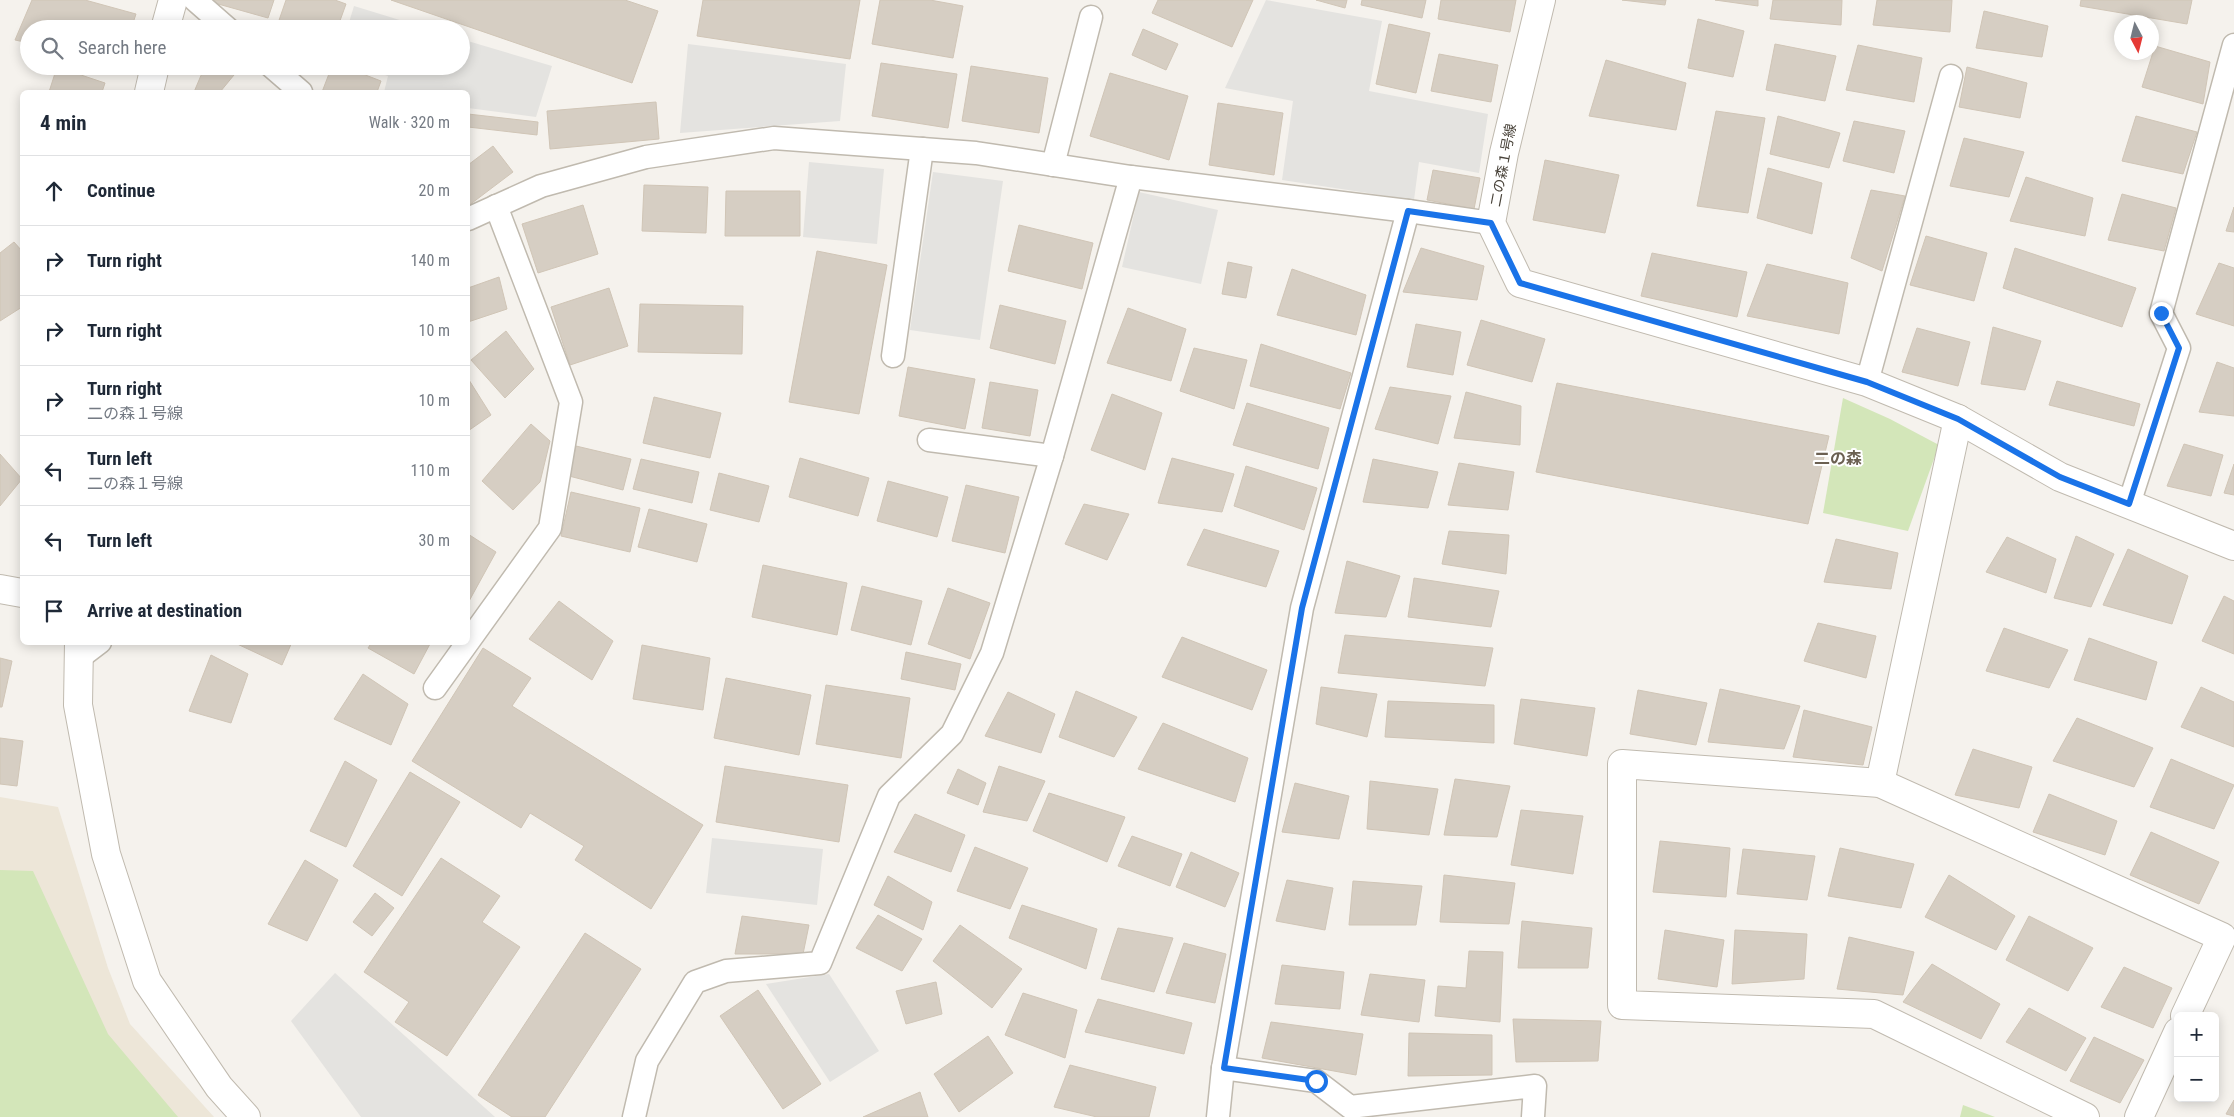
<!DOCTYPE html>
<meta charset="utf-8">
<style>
body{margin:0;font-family:"Roboto Condensed","Noto Sans JP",sans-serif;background:#f6f6f7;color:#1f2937}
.controls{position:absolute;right:15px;bottom:15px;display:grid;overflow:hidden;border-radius:8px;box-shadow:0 2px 12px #0003}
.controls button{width:45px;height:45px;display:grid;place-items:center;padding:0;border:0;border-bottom:1px solid #e0e1e3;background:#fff;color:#1f2937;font:25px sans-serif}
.compass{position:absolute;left:2114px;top:15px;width:45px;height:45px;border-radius:50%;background:#fff;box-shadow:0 2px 12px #0003;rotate:173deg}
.stop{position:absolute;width:15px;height:15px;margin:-11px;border:4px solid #1a73e8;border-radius:50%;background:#fff}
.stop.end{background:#1a73e8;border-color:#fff;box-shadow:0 1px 5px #0008}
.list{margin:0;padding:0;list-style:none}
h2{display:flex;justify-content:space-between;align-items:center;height:65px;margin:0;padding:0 20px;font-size:21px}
h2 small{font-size:16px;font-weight:400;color:#747a83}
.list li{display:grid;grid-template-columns:32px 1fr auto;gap:15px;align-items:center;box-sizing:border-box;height:70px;padding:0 20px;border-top:1px solid #e0e1e3}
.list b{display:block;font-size:19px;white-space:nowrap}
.list p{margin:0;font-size:16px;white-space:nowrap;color:#747a83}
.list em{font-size:16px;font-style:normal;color:#747a83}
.icon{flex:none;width:28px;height:28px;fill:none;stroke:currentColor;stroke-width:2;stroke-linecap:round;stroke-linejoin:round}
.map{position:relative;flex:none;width:2234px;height:1117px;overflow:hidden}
.search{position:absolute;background:#fff;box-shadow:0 2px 12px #0003;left:20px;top:20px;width:450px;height:55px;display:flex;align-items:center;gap:12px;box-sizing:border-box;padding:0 18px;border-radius:28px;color:#747a83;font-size:19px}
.panel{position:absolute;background:#fff;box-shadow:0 2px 12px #0003;left:20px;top:90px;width:450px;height:555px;border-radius:8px}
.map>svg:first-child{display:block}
.education{fill:#ede6d8}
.green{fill:#d3e6b9}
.parking{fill:#e4e3e0}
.building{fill:#d6cec3;stroke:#d0c5b6}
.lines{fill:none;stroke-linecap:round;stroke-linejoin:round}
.lane-casing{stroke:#c0baaf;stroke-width:25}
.street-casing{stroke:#c0baaf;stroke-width:30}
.lane{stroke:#fff;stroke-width:22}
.street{stroke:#fff;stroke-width:28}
.route{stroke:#1a73e8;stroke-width:6}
.labels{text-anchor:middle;stroke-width:4;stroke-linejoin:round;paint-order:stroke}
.street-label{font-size:14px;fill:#49433a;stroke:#fff}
.quarter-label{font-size:16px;font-weight:bold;fill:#6b6052;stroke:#fff}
</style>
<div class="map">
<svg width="2234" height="1117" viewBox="0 0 2234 1117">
<rect width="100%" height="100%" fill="#f5f2ed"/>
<path class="education" d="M0,797L58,807L108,968L130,1024L214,1117H0Z"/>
<g class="green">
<path d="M1843,398L1890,419L1939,445L1908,531L1823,513Z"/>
<path d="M0,870L33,871L108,1034L178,1117H0Z"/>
<path d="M1963,1105L1995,1117H1960Z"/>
</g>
<g class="parking">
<path d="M1266,0L1382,21L1369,91L1488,114L1479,173L1419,162L1414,200L1282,180L1293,101L1225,88Z"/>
<path d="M354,6L429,29H347Z"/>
<path d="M461,39L552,66L536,117L468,108V92H384L388,76L359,66H461Z"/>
<path d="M688,44L846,64L840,121L680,133Z"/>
<path d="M809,162L884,169L877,244L803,237Z"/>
<path d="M933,172L1003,181L980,340L910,330Z"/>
<path d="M1139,192L1218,210L1201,284L1122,267Z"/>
<path d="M712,838L823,849L817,905L706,893Z"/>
<path d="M335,973L495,1117H361L291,1021Z"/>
<path d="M829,974L879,1051L830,1082L766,984Z"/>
</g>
<g class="building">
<path d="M32,0H85L136,14L131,29H29V43L15,40Z"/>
<path d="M212,0H274L268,18L211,2Z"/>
<path d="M286,0H335L346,4L337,29H276Z"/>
<path d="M391,0H625L658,11L632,83Z"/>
<path d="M703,0H860L850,59L697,36Z"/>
<path d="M880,0H930L963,6L953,58L872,44Z"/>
<path d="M1158,0H1253L1232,47L1152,13Z"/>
<path d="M1316,0H1347L1345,8Z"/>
<path d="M1362,0H1426L1422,18L1361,5Z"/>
<path d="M1441,0H1516L1510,32L1438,19Z"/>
<path d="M1622,0H1666L1665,5Z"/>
<path d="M1715,0H1758V6Z"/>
<path d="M1773,0H1842L1841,25L1770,19Z"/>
<path d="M1877,0H1952L1950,32L1873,25Z"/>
<path d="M2081,0H2192L2187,24L2080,6Z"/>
<path d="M1984,11L2048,26L2042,57L1976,48Z"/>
<path d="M1698,19L1744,31L1733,77L1688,68Z"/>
<path d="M1389,24L1430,33L1416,93L1376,84Z"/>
<path d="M1143,29L1178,44L1166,70L1132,55Z"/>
<path d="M1775,44L1836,56L1825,101L1766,90Z"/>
<path d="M1858,45L1922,58L1914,102L1846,90Z"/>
<path d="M2155,46L2210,62L2203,104L2142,87Z"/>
<path d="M1439,54L1498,65L1491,102L1431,91Z"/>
<path d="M1606,60L1686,83L1676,130L1589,116Z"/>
<path d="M881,63L957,74L948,128L872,116Z"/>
<path d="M205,66H225L234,75L220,92H194Z"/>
<path d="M332,66H342L381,81L377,92H322Z"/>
<path d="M971,66L1048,78L1039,133L962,121Z"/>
<path d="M57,67L105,83L102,92H49Z"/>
<path d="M1967,67L2027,83L2020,118L1959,107Z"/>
<path d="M1110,73L1188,96L1169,160L1090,136Z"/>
<path d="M656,102L659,139L550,149L547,111Z"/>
<path d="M1218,103L1283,113L1274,175L1209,165Z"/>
<path d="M1716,111L1765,118L1748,213L1697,206Z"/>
<path d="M468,114L538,122L537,135L468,127Z"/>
<path d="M1778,116L1840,133L1829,168L1770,154Z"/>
<path d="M2136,116L2197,132L2183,174L2122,161Z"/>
<path d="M1854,121L1905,131L1894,173L1843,161Z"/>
<path d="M1964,138L2024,152L2009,197L1950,186Z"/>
<path d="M493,146L513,172L468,206V165Z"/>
<path d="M1545,160L1619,175L1605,233L1533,220Z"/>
<path d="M1768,168L1822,183L1812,234L1757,218Z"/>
<path d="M1433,170L1480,178L1474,209L1427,200Z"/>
<path d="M2026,177L2093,198L2085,236L2010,221Z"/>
<path d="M644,185L708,187L706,233L642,231Z"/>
<path d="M1871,190L1905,196L1882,271L1851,258Z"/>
<path d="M726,191H800V236H725Z"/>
<path d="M2122,194L2176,208L2164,251L2108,240Z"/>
<path d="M583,205L598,254L538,273L522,224Z"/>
<path d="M2234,207V232L2226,231Z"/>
<path d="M1019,225L1093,243L1082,289L1008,271Z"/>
<path d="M1926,236L1987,253L1974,301L1910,285Z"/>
<path d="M14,242L22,251V307L0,321V253Z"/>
<path d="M1421,248L1484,266L1477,300L1403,292Z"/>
<path d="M2015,248L2136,288L2122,327L2003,288Z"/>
<path d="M817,251L887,265L859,414L789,402Z"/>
<path d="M1652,253L1747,272L1737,317L1641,296Z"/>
<path d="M1228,262L1252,267L1246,298L1222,294Z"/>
<path d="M2219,263L2234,268V326L2196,314Z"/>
<path d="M1767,264L1848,283L1839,334L1747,316Z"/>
<path d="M1292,269L1366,295L1356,335L1277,315Z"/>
<path d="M499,277L507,309L468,322V288Z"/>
<path d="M609,288L628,346L570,365L551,307Z"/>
<path d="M640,304L743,306L742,354L638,352Z"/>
<path d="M1000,305L1066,321L1055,364L990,348Z"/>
<path d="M1128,308L1186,329L1171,381L1107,363Z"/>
<path d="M1481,320L1545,339L1532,382L1467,365Z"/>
<path d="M1416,324L1461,332L1453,375L1407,367Z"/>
<path d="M1993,327L2041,341L2025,390L1981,384Z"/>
<path d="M1917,328L1970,342L1958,386L1902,372Z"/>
<path d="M506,331L534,369L505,398L471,360Z"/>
<path d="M1261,344L1351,373L1340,409L1250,386Z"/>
<path d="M1194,348L1247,360L1234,409L1180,391Z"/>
<path d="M2217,362L2234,368V416L2199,412Z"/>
<path d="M908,367L975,379L965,429L899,416Z"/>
<path d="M469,380L491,415L468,431V381Z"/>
<path d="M2057,381L2140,404L2134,426L2049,405Z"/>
<path d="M990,382L1038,390L1030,436L982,428Z"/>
<path d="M1557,383L1829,436L1808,524L1536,472Z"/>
<path d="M1390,387L1451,396L1438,444L1375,429Z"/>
<path d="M1466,392L1521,406L1520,445L1454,438Z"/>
<path d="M1112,394L1162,413L1145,470L1091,450Z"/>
<path d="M654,397L721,413L710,458L643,443Z"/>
<path d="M1247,403L1329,428L1318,469L1233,445Z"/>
<path d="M531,424L550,441L540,482L513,510L482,481Z"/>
<path d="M2184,444L2223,455L2211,496L2167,486Z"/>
<path d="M576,446L631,459L623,490L569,476Z"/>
<path d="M0,454L22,479L0,506Z"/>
<path d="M800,458L869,478L858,516L789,497Z"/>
<path d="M1172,458L1234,474L1222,512L1158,503Z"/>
<path d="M641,459L699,472L692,503L633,489Z"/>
<path d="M1373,459L1438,472L1428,508L1363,502Z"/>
<path d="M1459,463L1514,472L1508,510L1448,505Z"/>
<path d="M2234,464V495L2224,493Z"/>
<path d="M1246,466L1317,488L1304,530L1234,506Z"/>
<path d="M719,473L769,486L759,522L710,510Z"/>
<path d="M888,481L948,497L937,537L877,521Z"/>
<path d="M966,485L1019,497L1005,553L952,541Z"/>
<path d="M571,492L640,508L630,552L561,536Z"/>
<path d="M1084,504L1129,514L1107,560L1065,544Z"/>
<path d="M649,509L707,524L697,562L638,547Z"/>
<path d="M1204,529L1279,551L1266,587L1187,565Z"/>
<path d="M1449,531L1509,535L1506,574L1442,564Z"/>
<path d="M468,534L496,552L468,603Z"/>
<path d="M2076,536L2114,554L2091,607L2054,598Z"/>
<path d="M2007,537L2056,559L2046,593L1986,572Z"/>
<path d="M1836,539L1898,553L1891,589L1824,582Z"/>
<path d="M2128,549L2188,576L2172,624L2103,605Z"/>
<path d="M1347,561L1400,576L1386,617L1335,613Z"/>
<path d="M763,565L847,583L837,635L752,617Z"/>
<path d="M1414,578L1499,591L1491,627L1408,617Z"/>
<path d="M862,586L922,601L911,645L851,630Z"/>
<path d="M948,588L990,603L970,659L928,644Z"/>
<path d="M2224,596L2234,601V654L2202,641Z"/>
<path d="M559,601L613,641L592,680L529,639Z"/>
<path d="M1818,623L1876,636L1866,678L1804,661Z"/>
<path d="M2004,628L2068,650L2049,688L1986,671Z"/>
<path d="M1345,635L1493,648L1485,686L1338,673Z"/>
<path d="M1182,637L1267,670L1252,710L1162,677Z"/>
<path d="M2089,638L2157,662L2146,700L2074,680Z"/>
<path d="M233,642H292L282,665Z"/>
<path d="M372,642H431L414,674L368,648Z"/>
<path d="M642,645L710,658L703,710L633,699Z"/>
<path d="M483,648L531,678L512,706L703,825L651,909L575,860L584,846L530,813L521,828L412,761Z"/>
<path d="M906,652L961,664L955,690L901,679Z"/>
<path d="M211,655L248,674L231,723L189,711Z"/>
<path d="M0,658L12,661L2,707H0Z"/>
<path d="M363,674L408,704L391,745L334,719Z"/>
<path d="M726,678L811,695L799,755L714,738Z"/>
<path d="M826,685L910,698L901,758L816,744Z"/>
<path d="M1321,687L1377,694L1367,737L1316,724Z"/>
<path d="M2201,687L2234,702V747L2181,727Z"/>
<path d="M1720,689L1800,706L1784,749L1708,742Z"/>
<path d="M1638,690L1707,703L1696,745L1630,734Z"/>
<path d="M1076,691L1137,717L1114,757L1059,737Z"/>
<path d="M1008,692L1055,714L1041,753L985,736Z"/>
<path d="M1521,699L1595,708L1587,756L1514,744Z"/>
<path d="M1388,701L1494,705V743L1385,737Z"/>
<path d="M1804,710L1872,727L1863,765L1793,757Z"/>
<path d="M2077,718L2153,748L2134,787L2053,761Z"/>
<path d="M1163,723L1248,758L1235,802L1138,769Z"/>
<path d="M0,738L23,741L17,786L0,784Z"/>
<path d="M1973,749L2032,767L2019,808L1955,795Z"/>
<path d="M2171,759L2234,785L2214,829L2150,807Z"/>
<path d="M345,761L377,780L346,847L310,831Z"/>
<path d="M725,766L848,785L839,842L716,822Z"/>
<path d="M999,766L1045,781L1027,821L983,812Z"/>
<path d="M958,769L986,783L978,805L947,793Z"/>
<path d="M410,772L460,802L402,896L353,866Z"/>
<path d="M1455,779L1510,786L1497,837L1444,835Z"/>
<path d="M1370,781L1438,789L1429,835L1367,829Z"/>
<path d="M1295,783L1349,796L1339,839L1282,832Z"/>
<path d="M1049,793L1125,817L1107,862L1033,831Z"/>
<path d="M2049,794L2117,821L2105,855L2033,832Z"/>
<path d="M1521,810L1583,816L1573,874L1511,865Z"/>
<path d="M915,814L965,835L951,872L894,852Z"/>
<path d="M2151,832L2219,862L2199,904L2130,875Z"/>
<path d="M1132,836L1182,854L1170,886L1118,866Z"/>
<path d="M1660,841L1730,848L1726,897L1653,892Z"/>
<path d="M975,847L1028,868L1010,909L957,891Z"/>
<path d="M1840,848L1914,864L1901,908L1828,896Z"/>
<path d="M1743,849L1815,856L1807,900L1737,894Z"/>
<path d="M1191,852L1239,873L1225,907L1176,887Z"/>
<path d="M441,858L500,896L482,922L520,947L447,1056L395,1022L409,1002L364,972Z"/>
<path d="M305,860L338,880L307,941L268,924Z"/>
<path d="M1444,875L1515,883L1509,924L1440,922Z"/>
<path d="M1949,875L2015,916L1996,950L1925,917Z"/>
<path d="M888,876L932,902L923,930L874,905Z"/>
<path d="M1287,880L1333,888L1325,930L1276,921Z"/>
<path d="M1353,881L1422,886L1416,925H1349Z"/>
<path d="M375,893L394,908L372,936L353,922Z"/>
<path d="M1022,905L1097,929L1086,969L1009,938Z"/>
<path d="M878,915L922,939L902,971L856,948Z"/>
<path d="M742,916L809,925L803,954H735Z"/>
<path d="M2029,916L2093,948L2068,991L2006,960Z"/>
<path d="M1522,921L1592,928L1588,968H1518Z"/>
<path d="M960,925L1022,969L992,1008L933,961Z"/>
<path d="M1118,928L1173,938L1154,992L1101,979Z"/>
<path d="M1665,930L1724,940L1717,987L1658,979Z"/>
<path d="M1735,930L1807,934L1804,979L1732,984Z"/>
<path d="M585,933L641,969L545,1117H512L478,1095Z"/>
<path d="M1849,937L1914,952L1903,995L1837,989Z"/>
<path d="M1184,943L1226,954L1215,1003L1166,993Z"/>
<path d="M1469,951L1503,952L1500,1022L1435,1016L1438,986L1466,988Z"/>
<path d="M1932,964L2000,1004L1981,1039L1903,1002Z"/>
<path d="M1282,965L1344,972L1340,1009L1275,1004Z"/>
<path d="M2124,967L2172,988L2153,1028L2101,1007Z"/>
<path d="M1370,974L1425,980L1419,1022L1361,1015Z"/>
<path d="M936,982L942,1014L906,1024L896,991Z"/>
<path d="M758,990L821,1084L783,1109L720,1016Z"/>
<path d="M1023,993L1077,1010L1065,1058L1005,1035Z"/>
<path d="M1098,999L1192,1023L1184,1054L1085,1032Z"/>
<path d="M2029,1008L2086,1038L2066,1071L2006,1042Z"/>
<path d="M1513,1019L1601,1021L1598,1061L1516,1062Z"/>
<path d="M1271,1022L1363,1034L1356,1075L1262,1058Z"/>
<path d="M1409,1033L1492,1035V1075L1408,1076Z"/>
<path d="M988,1036L1013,1073L959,1112L934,1074Z"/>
<path d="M2094,1037L2144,1060L2120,1103L2070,1081Z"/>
<path d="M1070,1065L1156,1087L1149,1117H1097L1054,1107Z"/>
<path d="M920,1092L928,1117H863Z"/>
<path d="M2234,1100V1116L2226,1114Z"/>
</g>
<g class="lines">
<g class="lane-casing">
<g id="lane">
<path d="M195,0L228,29"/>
<path d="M271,66L301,92"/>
<path d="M1053,165L1091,17"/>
<path d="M468,219L541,186L646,157L774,138L976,153L1131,177L1408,211L1491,223"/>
<path d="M893,356L922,149"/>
<path d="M1867,382L1951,76"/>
<path d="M929,440L1052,456"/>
<path d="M2129,504L2179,348L2161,313L2234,45"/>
<path d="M79,658L100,642"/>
<path d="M435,688L550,528L571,402L496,206"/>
<path d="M1223,1068L1316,1081L1350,1107L1535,1086L1533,1117"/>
<path d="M634,1117L647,1061L695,982L726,971L820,963L889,796L952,734L992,653L1052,456L1131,177"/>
<path d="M1218,1117L1223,1068L1302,608L1408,211"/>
</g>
</g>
<g class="street-casing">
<g id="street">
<path d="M1541,0L1504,153L1491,223L1520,283L1867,382L1958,419L2060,477L2234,546"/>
<path d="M165,29L173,0"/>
<path d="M149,92L155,66"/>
<path d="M0,589L22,593"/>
<path d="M79,642L78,705L106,854L147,981L219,1087L246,1117"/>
<path d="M1880,783L1958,419"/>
<path d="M2085,1117L1874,1014L1622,1005V764L1880,783L2222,937L2185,1016"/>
<path d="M2139,1117L2178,1032"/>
</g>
</g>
<use href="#lane" class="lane"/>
<use href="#street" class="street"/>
</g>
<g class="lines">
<path class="route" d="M1316,1081L1224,1068L1302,608L1408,211L1491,223L1520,283L1867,382L1958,419L2060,477L2129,504L2179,348L2161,313"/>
</g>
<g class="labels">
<g class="street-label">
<text transform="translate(1503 165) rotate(-79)" y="5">二の森１号線</text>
</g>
<g class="quarter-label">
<text x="1838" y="464">二の森</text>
</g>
</g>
</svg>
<div class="controls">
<button>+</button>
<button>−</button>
</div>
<svg class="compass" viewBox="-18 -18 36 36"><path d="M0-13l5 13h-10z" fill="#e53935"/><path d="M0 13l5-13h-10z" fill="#747a83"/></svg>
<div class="stop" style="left:1316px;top:1081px"></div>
<div class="stop end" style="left:2161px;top:313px"></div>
<div class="search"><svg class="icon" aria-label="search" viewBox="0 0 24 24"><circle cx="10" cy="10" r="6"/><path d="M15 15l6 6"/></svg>Search here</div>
<section class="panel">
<h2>4 min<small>Walk · 320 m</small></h2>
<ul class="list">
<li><svg class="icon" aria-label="ahead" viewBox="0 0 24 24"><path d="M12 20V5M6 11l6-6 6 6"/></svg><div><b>Continue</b></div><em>20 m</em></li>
<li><svg class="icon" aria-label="right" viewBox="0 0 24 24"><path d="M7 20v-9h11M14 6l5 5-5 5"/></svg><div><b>Turn right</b></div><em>140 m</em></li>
<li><svg class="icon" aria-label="right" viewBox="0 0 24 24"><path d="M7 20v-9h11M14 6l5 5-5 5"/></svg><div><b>Turn right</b></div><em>10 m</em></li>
<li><svg class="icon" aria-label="right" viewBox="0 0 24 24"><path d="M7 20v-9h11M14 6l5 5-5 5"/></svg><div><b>Turn right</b><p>二の森１号線</p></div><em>10 m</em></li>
<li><svg class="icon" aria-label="left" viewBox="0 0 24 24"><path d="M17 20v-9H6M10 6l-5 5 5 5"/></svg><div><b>Turn left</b><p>二の森１号線</p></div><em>110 m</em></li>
<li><svg class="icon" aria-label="left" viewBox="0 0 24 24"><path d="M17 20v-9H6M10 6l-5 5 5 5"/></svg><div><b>Turn left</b></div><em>30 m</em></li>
<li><svg class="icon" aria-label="arrive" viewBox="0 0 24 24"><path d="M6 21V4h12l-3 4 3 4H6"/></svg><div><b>Arrive at destination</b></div></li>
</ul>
</section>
</div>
